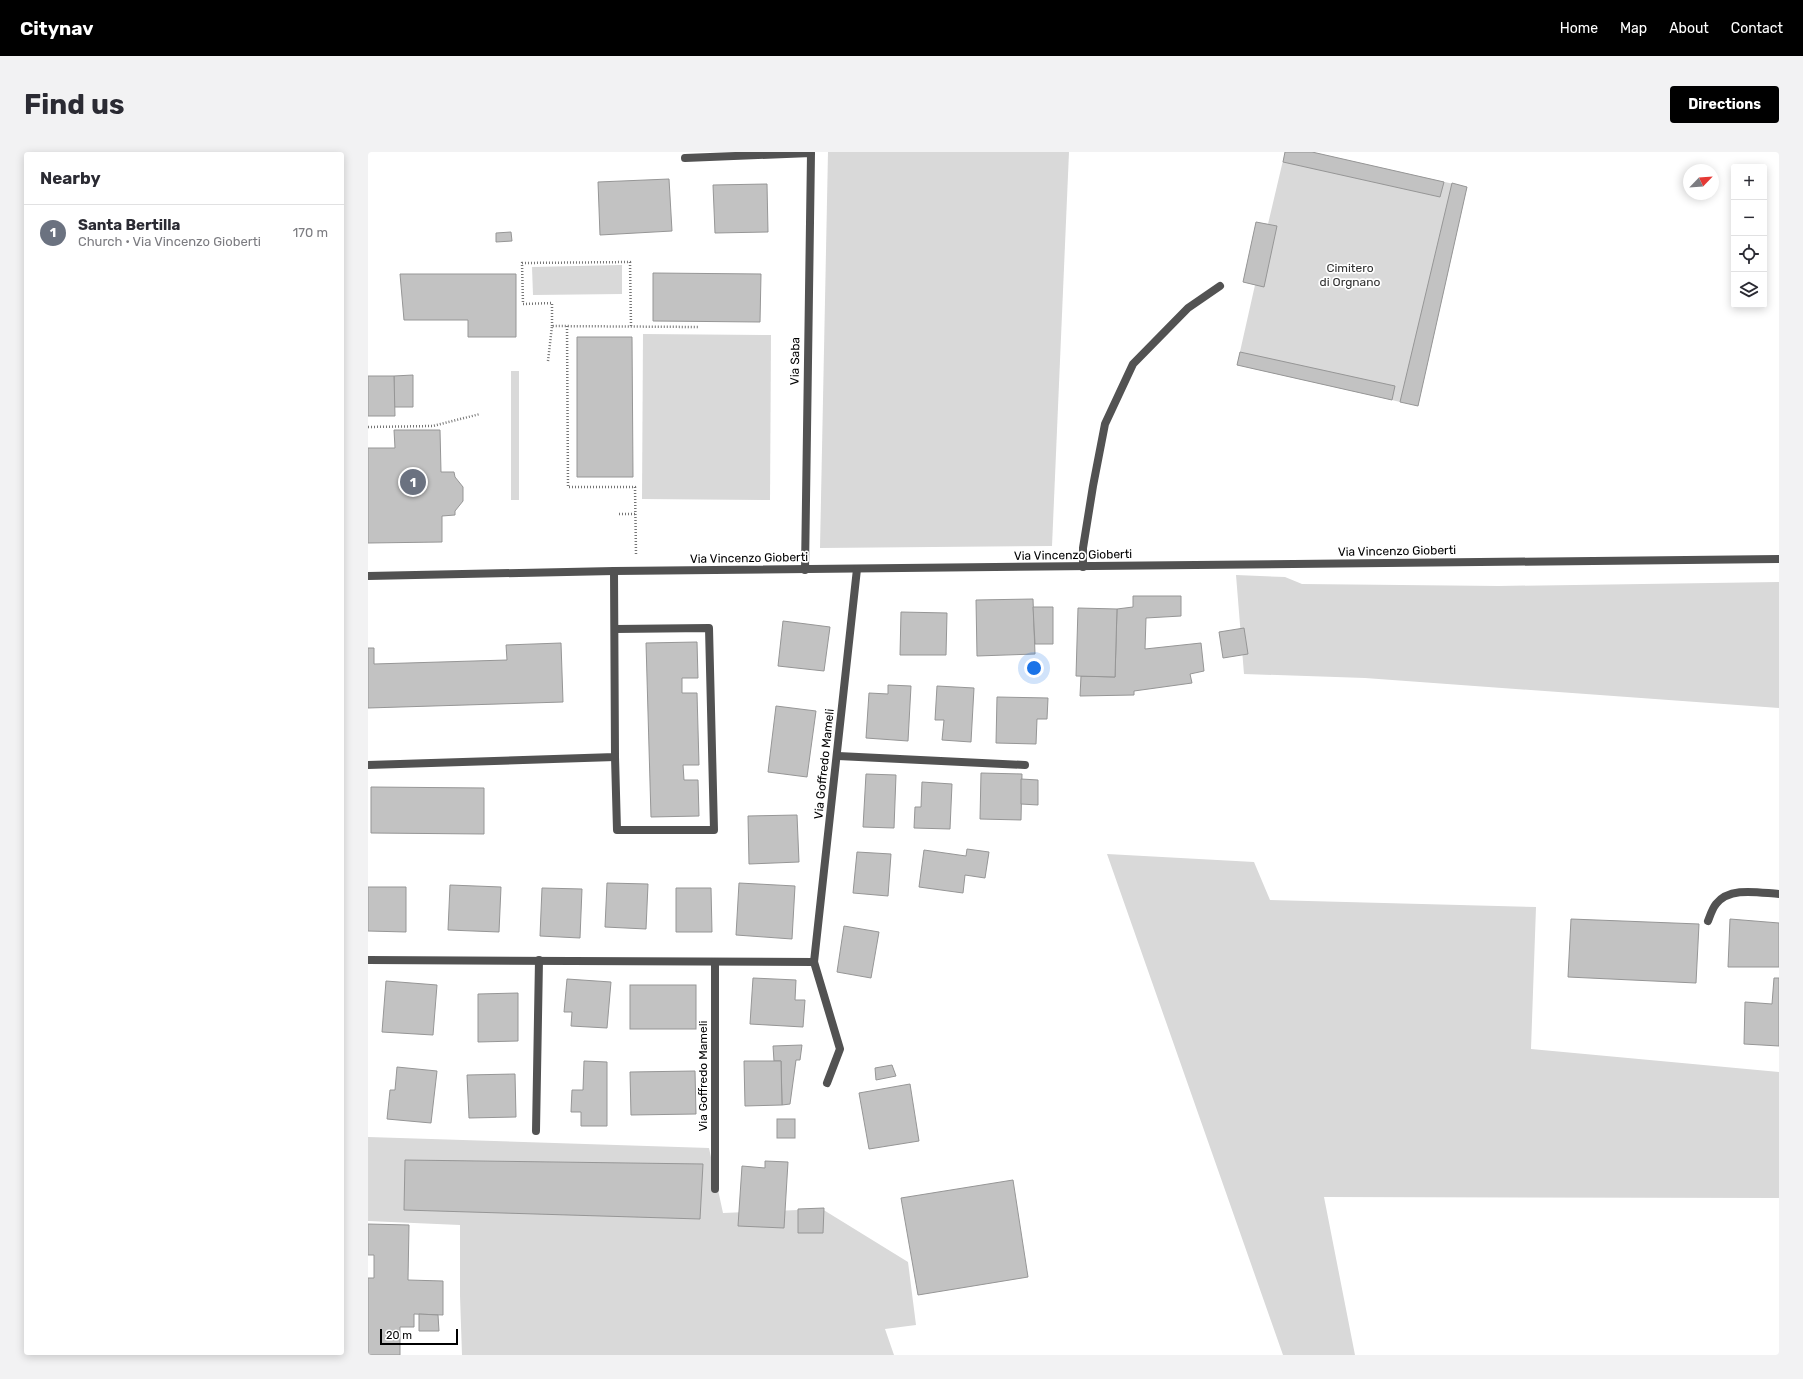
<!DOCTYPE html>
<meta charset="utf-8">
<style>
body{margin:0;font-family:Rubik,sans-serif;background:#f2f2f3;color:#2b2b33}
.controls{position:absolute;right:12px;top:12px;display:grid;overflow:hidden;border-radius:4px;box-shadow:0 2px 10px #0003}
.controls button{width:36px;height:36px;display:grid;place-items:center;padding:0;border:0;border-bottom:1px solid #e1e1e2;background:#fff;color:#2b2b33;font:20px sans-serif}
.compass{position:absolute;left:1315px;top:12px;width:36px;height:36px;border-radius:50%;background:#fff;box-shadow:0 2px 10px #0003;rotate:65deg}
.scale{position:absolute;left:12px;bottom:10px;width:78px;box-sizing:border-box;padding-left:4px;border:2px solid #000;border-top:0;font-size:11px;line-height:14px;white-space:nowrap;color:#000;-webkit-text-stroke:3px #fff;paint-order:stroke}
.you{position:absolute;left:666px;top:516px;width:14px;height:14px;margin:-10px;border:3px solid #fff;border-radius:50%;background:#1a73e8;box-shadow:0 0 0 6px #1a73e833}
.badge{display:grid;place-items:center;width:26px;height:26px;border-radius:50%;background:#000;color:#fff;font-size:13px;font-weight:700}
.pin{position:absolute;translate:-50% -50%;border:2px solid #fff;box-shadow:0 1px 4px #0006}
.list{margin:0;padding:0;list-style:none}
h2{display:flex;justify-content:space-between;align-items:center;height:52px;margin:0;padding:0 16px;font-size:17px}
h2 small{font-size:13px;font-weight:400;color:#7c7c81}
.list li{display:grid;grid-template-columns:26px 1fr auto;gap:12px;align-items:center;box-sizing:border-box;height:56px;padding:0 16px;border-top:1px solid #e1e1e2}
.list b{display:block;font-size:15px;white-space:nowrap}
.list p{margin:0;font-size:13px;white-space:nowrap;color:#7c7c81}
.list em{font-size:13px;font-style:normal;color:#7c7c81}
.icon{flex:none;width:22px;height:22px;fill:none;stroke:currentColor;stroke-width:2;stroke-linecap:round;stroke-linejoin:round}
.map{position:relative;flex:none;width:1411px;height:1203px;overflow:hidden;border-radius:4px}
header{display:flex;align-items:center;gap:24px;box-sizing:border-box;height:56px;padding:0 20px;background:#000;color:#fff}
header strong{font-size:19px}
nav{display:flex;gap:22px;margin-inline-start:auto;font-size:14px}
.intro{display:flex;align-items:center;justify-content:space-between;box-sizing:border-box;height:96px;padding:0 24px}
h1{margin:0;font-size:28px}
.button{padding:10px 18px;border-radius:4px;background:#000;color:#fff;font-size:14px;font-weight:700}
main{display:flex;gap:24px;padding:0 24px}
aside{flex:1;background:#fff;border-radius:4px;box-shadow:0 2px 10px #0003}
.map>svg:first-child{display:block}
.green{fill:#d9d9d9}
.building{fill:#c2c2c2;stroke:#969696}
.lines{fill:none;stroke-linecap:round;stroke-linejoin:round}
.path{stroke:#747474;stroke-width:2.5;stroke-dasharray:1 2;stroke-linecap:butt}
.service{stroke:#525252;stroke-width:8}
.minor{stroke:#525252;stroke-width:8}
.labels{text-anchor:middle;stroke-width:3.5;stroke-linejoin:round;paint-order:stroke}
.park-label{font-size:12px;fill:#303030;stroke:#fff}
.street-label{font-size:12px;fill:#000;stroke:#fff}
</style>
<header>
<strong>Citynav</strong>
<nav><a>Home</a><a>Map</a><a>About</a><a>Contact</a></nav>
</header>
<div class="intro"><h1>Find us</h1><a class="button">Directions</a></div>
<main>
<aside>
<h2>Nearby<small></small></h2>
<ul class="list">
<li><span class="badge" style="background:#6b7280">1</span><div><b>Santa Bertilla</b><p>Church · Via Vincenzo Gioberti</p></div><em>170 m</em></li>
</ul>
</aside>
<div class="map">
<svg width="1411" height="1203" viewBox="0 0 1411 1203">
<rect width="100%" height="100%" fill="#fff"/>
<g class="green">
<path d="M460,0H701L684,394L452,396Z"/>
<path d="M917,0H944L1099,35L1050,254L869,213L887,133L875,130L888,70L900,72Z"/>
<path d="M254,113V142L165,143L164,115Z"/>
<path d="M275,182L403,183L402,348L274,347Z"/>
<rect x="143" y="219" width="8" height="129"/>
<path d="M868,423L917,425L934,432L1131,434L1411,430V556L997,526L876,522Z"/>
<path d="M739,702L886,710L902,748L1168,755L1163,897L1411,920V1046L956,1045L987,1203H915Z"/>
<path d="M0,985L341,996L355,1061L454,1057L540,1110L548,1173L517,1177L526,1203H94L92,1144V1073L0,1069Z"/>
</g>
<g class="building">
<path d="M917,0H944L1076,30L1072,45L915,10Z"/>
<path d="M301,27L304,79L232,83L230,30Z"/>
<path d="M1084,31L1099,35L1050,254L1032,250Z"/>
<path d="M399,32L400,80L347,81L345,33Z"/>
<path d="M888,70L909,74L896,135L875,130Z"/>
<path d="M143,80L144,89L128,90V81Z"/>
<path d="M285,121L393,122L392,170L285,169Z"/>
<path d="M32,122H148V185H100V168H36Z"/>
<path d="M209,185H264L265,325H209Z"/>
<path d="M872,200L1027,234L1024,248L869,213Z"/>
<path d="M45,223V255H26V224Z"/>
<path d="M0,224H26L27,264H0Z"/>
<path d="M26,278H72L73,320H86L87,325L95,335V349L87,359V363L74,364V390L0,391V296H27Z"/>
<path d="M765,444H813V464L778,466L777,497L833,491L836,519L822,522L824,531L766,539V543L712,544L713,524L747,525L749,457L765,455Z"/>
<path d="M665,447L667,502L609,504L608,448Z"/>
<path d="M665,455H685V492H667Z"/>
<path d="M710,456L749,457L747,525L708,524Z"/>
<path d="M533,460L579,461L578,503H532Z"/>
<path d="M415,469L462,475L456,519L410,514Z"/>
<path d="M876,476L880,502L855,506L851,480Z"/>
<path d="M329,490L330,526H314V541H329L331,613H315L316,628H330L331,664L283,665L278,491Z"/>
<path d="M193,491L195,550L0,556V496H6V512L139,508L138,493Z"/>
<path d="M520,533L543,534L540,589L498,586L501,541L520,542Z"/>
<path d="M569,534L606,536L603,590L574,588L576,568H567Z"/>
<path d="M629,545L680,546L679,567H669L668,592L628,591Z"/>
<path d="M408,554L448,559L439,625L400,620Z"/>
<path d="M613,621L654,622L653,668L612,667Z"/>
<path d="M498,622L528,623L526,676L495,675Z"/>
<path d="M653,627L670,628V653L653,652Z"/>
<path d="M554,630L584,632L582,677L546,676L547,655H553Z"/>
<path d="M3,635L116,636V682L3,681Z"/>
<path d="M429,663L431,710L381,712L380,664Z"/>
<path d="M599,697L621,700L617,726L597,723L595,741L551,735L556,698L598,704Z"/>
<path d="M489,700L523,702L520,744L485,741Z"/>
<path d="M239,731L280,732L278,777L237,775Z"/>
<path d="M371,731L427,734L424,787L368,783Z"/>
<path d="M82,733L133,735L131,780L80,778Z"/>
<path d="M0,735H38V780L0,779Z"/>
<path d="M174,736L214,737L212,786L172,784Z"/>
<path d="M308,736H343L344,780H308Z"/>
<path d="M1203,767L1331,772L1328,831L1200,825Z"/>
<path d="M1362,767L1411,771V815H1360Z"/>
<path d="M476,774L511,780L503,826L469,820Z"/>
<path d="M385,826L428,828L427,848H437L435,875L382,872Z"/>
<path d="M1406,826H1411V894L1376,892L1377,850L1404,852Z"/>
<path d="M199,827L243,830L239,876L203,874L204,860H196Z"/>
<path d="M18,829L69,833L65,883L14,880Z"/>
<rect x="262" y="833" width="66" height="44"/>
<path d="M150,841V889L110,890V842Z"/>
<path d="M434,893L432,908H428L422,952L414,953L413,909H406L405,894Z"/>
<path d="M216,909L239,910V974H213V960H203L204,938H215Z"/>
<path d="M376,909H413L414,953L377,954Z"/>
<path d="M524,913L528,924L508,928L507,916Z"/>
<path d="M29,915L69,919L63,971L19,967L22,938H27Z"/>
<path d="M327,919L328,962L263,963L262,920Z"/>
<path d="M147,922L148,965L101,966L99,923Z"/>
<path d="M542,932L551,989L501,997L491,941Z"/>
<rect x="409" y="967" width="18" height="19"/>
<path d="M37,1008L335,1012L332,1067L36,1058Z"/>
<path d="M397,1009L420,1010L416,1076L370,1074L374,1014L397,1016Z"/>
<path d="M645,1028L660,1125L550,1143L533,1046Z"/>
<path d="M456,1056L455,1081H430V1057Z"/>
<path d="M0,1072L41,1073L40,1128L75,1129V1163L46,1162V1175H32V1203H0V1126H6V1103H0Z"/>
<path d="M51,1162L70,1163L71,1179H51Z"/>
</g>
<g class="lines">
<g class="path">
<path d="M184,174V151L155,152L154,111L262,110L263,174"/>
<path d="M199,174L200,335H267L268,402"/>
<path d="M180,209L184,174L330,175"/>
<path d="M0,275L65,274L112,262"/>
<path d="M251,362H268"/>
</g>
<g class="service">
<path d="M247,477L341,476L346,678H249L247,605"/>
<path d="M0,613L247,605L246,419"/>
<path d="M1340,769C1342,764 1344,757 1348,752C1362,734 1392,741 1411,742"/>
</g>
<g class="minor">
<path d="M317,6L443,1L437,418"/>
<path d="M715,415V396L725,334L737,272L765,212L820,156L852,134"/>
<path d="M0,424L246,419L1411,407"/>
<path d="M470,604L657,613"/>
<path d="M0,808L446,810L489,417"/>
<path d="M347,810V1037"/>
<path d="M446,810L472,897L459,931"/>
<path d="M168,979L171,808"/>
</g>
</g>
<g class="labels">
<g class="park-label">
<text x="982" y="120">Cimitero<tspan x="982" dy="14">di Orgnano</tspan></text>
</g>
<g class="street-label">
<text transform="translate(427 209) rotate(-89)" y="4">Via Saba</text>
<text transform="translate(1029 399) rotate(-1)" y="4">Via Vincenzo Gioberti</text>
<text transform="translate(705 403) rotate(-1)" y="4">Via Vincenzo Gioberti</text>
<text transform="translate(381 406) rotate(-1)" y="4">Via Vincenzo Gioberti</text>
<text transform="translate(456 612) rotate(-84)" y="4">Via Goffredo Mameli</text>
<text transform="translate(335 924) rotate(-90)" y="4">Via Goffredo Mameli</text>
</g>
</g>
</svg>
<div class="controls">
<button>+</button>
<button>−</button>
<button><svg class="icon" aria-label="locate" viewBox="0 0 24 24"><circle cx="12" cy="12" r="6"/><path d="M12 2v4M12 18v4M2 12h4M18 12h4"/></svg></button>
<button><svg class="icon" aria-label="layers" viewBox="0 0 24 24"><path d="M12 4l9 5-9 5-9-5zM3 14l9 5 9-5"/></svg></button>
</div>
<svg class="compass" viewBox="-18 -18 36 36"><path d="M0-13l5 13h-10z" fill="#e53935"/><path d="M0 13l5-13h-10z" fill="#7c7c81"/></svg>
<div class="scale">20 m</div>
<div class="you"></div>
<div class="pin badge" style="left:45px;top:330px;background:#6b7280">1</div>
</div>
</main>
